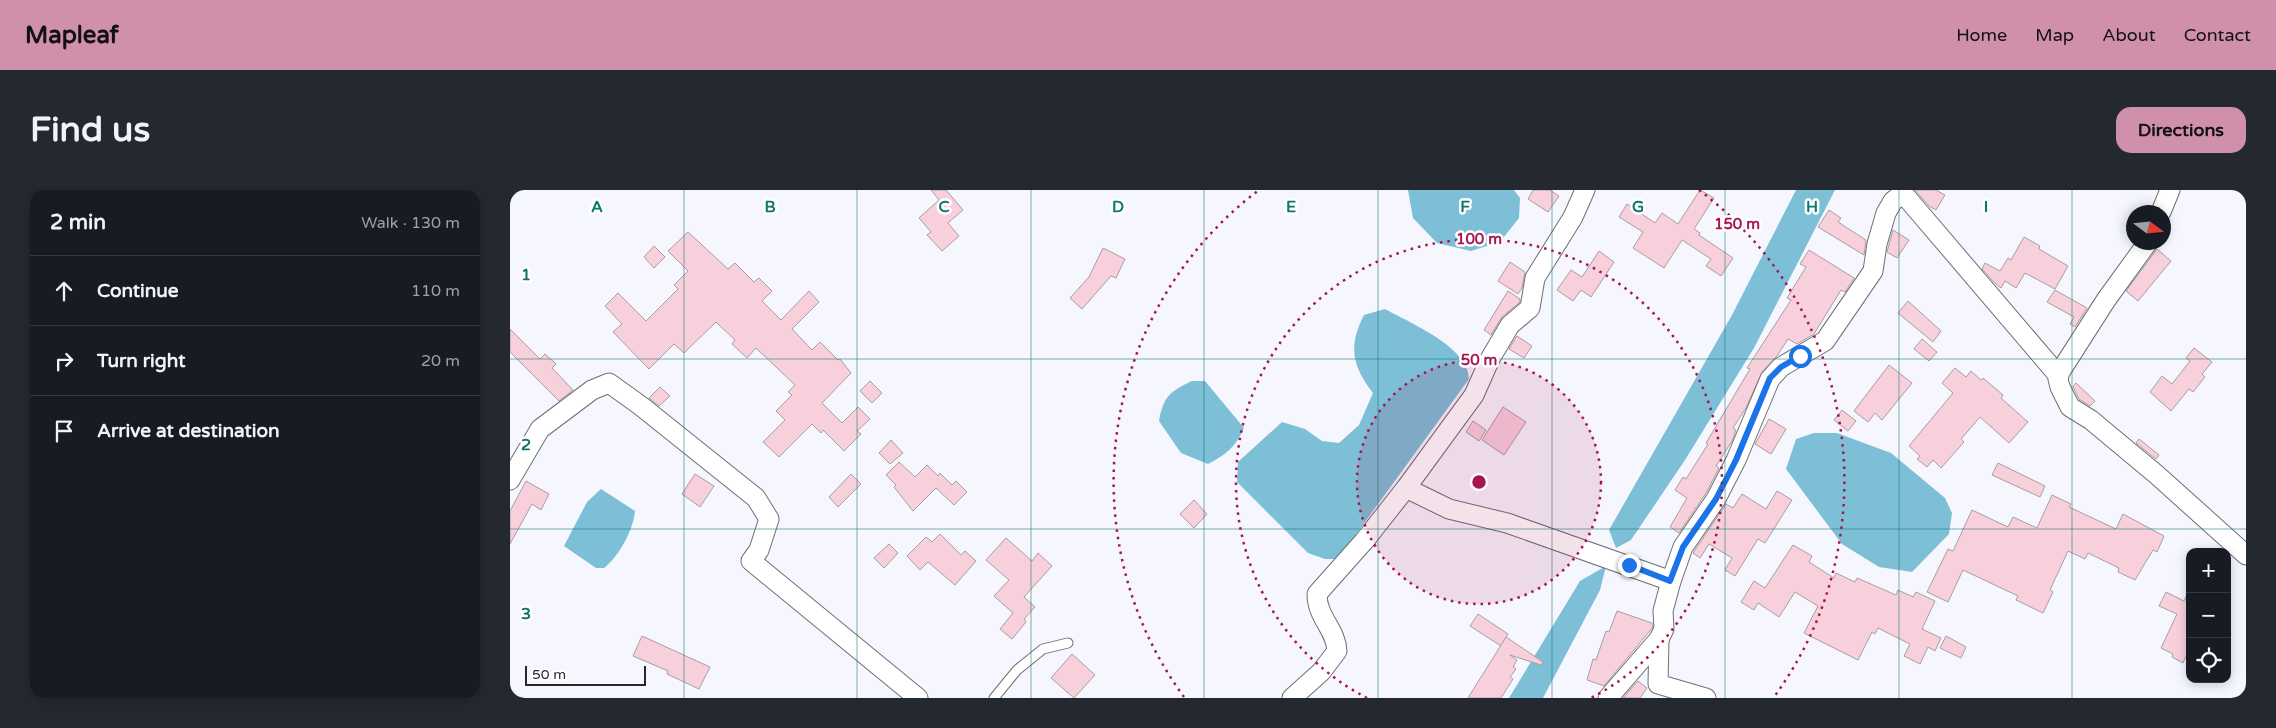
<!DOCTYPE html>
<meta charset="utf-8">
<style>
body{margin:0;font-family:"Varela Round",sans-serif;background:#242831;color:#f1f3f6}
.controls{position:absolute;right:15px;bottom:15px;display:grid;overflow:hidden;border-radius:10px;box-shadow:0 2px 12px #0003}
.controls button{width:45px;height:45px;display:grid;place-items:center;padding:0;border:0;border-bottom:1px solid #363941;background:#171b24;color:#f1f3f6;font:25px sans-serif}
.compass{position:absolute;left:1616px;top:15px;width:45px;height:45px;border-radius:50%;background:#171b24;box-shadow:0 2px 12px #0003;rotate:105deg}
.scale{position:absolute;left:15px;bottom:12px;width:121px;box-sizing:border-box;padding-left:5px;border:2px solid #28282b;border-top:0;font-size:14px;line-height:18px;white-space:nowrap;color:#28282b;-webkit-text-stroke:4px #fff;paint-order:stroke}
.stop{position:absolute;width:15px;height:15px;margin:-11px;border:4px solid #1a73e8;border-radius:50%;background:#fff}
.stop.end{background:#1a73e8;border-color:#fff;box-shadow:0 1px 5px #0008}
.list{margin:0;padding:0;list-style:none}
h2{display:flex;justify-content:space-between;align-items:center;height:65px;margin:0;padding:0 20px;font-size:21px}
h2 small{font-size:16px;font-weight:400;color:#9ea1a6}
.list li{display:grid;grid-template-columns:32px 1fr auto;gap:15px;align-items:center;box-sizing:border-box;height:70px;padding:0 20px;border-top:1px solid #363941}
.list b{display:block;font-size:19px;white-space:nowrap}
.list em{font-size:16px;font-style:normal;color:#9ea1a6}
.icon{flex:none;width:28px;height:28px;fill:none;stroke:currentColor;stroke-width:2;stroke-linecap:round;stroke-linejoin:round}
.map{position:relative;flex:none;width:1736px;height:508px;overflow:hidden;border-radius:15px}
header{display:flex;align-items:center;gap:30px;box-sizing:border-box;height:70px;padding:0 25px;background:#d08fab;color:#111}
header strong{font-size:24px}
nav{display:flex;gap:28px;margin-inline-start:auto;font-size:18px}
.intro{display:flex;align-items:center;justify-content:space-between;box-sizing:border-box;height:120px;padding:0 30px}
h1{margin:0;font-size:35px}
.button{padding:12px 22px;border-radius:15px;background:#d08fab;color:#111;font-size:18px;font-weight:700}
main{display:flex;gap:30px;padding:0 30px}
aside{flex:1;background:#171b24;border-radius:15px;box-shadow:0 2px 12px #0003}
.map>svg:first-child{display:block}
.water{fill:#7cbfd7}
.building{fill:#f7d0dc;stroke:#a79ea0}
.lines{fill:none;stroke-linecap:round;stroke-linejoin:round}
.service-casing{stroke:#6e6e75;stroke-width:11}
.minor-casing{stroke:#6e6e75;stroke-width:21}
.service{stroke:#fff;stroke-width:9}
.minor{stroke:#fff;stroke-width:19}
.route{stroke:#1a73e8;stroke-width:6}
.grid{fill:none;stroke:#0f766e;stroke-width:1;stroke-opacity:0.55}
.ring{fill:none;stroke:#a71450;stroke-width:2.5;stroke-dasharray:2.5 5}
.grid-label{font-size:16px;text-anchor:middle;font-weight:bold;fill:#0f766e;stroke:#fff;stroke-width:5;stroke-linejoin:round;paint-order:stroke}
.centre{fill:#a71450;stroke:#fff;stroke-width:2.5}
.ring-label{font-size:15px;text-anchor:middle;font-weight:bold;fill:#a71450;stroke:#fff;stroke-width:5;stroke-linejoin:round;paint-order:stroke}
</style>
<header>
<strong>Mapleaf</strong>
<nav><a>Home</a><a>Map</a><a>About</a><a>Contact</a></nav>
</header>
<div class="intro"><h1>Find us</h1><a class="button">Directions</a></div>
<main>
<aside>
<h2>2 min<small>Walk · 130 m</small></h2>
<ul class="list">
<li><svg class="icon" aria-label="ahead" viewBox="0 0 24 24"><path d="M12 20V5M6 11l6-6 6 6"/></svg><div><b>Continue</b></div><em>110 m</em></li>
<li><svg class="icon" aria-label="right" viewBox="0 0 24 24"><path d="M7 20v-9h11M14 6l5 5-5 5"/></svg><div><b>Turn right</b></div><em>20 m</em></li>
<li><svg class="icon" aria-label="arrive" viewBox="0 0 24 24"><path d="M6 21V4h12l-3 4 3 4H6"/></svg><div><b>Arrive at destination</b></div></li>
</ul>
</aside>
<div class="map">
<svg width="1736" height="508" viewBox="0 0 1736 508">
<rect width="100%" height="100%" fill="#f6f6fe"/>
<g class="water">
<path d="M898,0H1004L1010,8L1009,28L990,52L961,61L927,53L903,28Z"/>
<path d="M1286,0H1325L1244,158L1175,270L1121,350L1106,358L1099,340L1222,125Z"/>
<path d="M875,119C900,133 959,157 959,189L828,369H815L798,363L727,292L728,272L772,232L795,239L812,251L829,253L849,235L863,203C842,176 838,156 854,125Z"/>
<path d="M682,191H695L734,238C726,256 716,265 698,274L671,263L649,231C653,206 661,201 682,191Z"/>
<path d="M1304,243H1327L1381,263L1435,308L1442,323L1439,344L1402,382L1369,377L1332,354L1276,279L1286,249Z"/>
<path d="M91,299L125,321C123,340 110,365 94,378H86L54,356L77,312Z"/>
<path d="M1096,376L1090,400L1033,508H999L1070,391Z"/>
</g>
<g class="building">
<path d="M421,0H436L453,20L438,33L449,46L432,61L417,45L421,42L409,28L429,10Z"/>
<path d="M1023,0H1040L1049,6L1038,22L1018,9Z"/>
<path d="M1190,0L1204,8L1184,39L1190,43L1189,45L1223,68L1211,86L1196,76L1201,69L1172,50L1154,78L1123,58L1133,42L1109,27L1117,14L1145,33L1152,23L1168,34Z"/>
<path d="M1405,0H1426L1435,5L1426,20L1419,16Z"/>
<path d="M1319,20L1331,28L1328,32L1356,50L1354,65L1308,37Z"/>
<path d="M1383,40L1399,50L1387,68L1377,62Z"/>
<path d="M178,42L218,79L225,73L244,92L249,88L262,101L252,111L271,130L299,101L309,112L282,139L302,160L310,152L328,170L330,169L341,183L312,213L332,233L348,217L360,229L347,241L351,244L334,261L313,240L311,243L302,234L269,267L253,252L275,230L266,221L282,205L278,202L285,195L246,158L237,168L222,154L225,150L206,132L174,163L164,154L139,179L103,142L112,134L95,116L108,103L136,131L168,99L164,95L178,81L158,61Z"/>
<path d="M1514,47L1530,56L1529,59L1558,76L1545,99L1515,83L1506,98L1495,91L1491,98L1486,94L1472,79L1475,73L1490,81L1498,68L1501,70Z"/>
<path d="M144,56L155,67L144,78L134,67Z"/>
<path d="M593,58L615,69L606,88L601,86L572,119L560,108L579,87Z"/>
<path d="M1647,59L1661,71L1628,111L1616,101Z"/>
<path d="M1299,60L1344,88L1343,90L1335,102L1331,100L1304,144L1287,154L1278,149L1267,166L1252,182L1236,218L1223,238L1226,240L1222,251L1206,276L1209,278L1196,303L1169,343L1160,337L1177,308L1165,300L1173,287L1176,289L1198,254L1196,253L1240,179L1237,178L1281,110L1277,108L1296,77L1290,74Z"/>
<path d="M1089,61L1104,72L1081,107L1071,100L1063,111L1047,100L1061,80L1072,87Z"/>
<path d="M1000,72L1015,82L1012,98L1008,104L988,91Z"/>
<path d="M1545,100L1577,118L1565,137L1560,134L1564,127L1537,112Z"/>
<path d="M998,101L1010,109V112L992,127L981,145L974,140Z"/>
<path d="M1398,111L1431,141L1423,152L1388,123Z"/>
<path d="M0,139L30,169L35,164L46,174L42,178L63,200L49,211L0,162Z"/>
<path d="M1007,146L1022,156L1014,168L999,159Z"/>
<path d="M1412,149L1427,162L1419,171L1404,159Z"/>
<path d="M1684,158L1702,172L1692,184L1695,187L1683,202L1679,199L1661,221L1640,202L1652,186L1662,194L1680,171L1676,168Z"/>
<path d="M1379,175L1402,193L1372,230L1365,223L1358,232L1344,221Z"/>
<path d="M1445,178L1456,187L1461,181L1471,190L1473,188L1493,205L1491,208L1518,232L1499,253L1470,227L1451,249L1454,252L1431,278L1423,270L1417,277L1407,269L1410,266L1399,256L1443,203L1432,193Z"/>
<path d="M360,191L372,203L362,213L350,201Z"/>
<path d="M1566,193L1585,211L1580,216L1569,209L1563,197Z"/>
<path d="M150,197L160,206L149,216L139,208Z"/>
<path d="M993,217L1016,232L994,265L972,250Z"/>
<path d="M1332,220L1346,231L1338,241L1324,230Z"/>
<path d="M1259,229L1276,239L1261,264L1245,254Z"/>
<path d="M963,231L976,240L969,251L956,242Z"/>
<path d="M1629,249L1649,265L1646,269L1626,253Z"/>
<path d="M381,250L393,263L380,274L369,263Z"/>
<path d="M389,272L405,287L417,275L428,286L430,283L442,295L446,291L457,302L444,315L426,298L403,321L384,297L386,295L376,285Z"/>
<path d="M1488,273L1535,296L1530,307L1482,285Z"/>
<path d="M185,284L204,296L190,317L172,304Z"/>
<path d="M341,284L351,294L328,317L319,307Z"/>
<path d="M16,291L39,304L31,320L22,314L0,354V321Z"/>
<path d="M1267,301L1282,310L1255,353L1248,349L1225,386L1215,380L1222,368L1199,354L1190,368L1183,363L1216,314L1223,318L1232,304L1256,319Z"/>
<path d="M1542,305L1561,314L1559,317L1606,339L1613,324L1654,346L1647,362L1643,360L1625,390L1608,382L1609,378L1578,363L1575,369L1558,361L1540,400L1543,402L1533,423L1506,410L1508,406L1453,380L1438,412L1417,402L1438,359L1443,361L1462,320L1498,337L1503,327L1527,338Z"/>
<path d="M684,310L697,324L684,338L670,324Z"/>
<path d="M430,344L451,365L455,361L466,371L445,395L418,372L410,380L397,366L416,347L422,352Z"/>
<path d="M496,348L522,371L528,363L542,376L514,407L525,417L514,429L516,432L502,449L490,439L503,423L484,406L499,390L476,370Z"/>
<path d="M379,354L388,363L374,378L364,368Z"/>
<path d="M1283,355L1302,366L1299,372L1324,388L1326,383L1345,392L1347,388L1386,405L1388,400L1403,407L1406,402L1425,411L1412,439L1431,448L1425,461L1418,457L1410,474L1394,466L1400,454L1368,438L1365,444L1362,442L1348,470L1294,443L1308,416L1285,402L1269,427L1248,413L1244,420L1231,412L1244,391L1255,398Z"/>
<path d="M1680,398V457L1673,473L1662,467L1663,464L1651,458L1667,424L1649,416L1656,402L1674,411Z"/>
<path d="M1107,421L1142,433L1143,437L1094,496L1077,490L1083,469L1086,470L1096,441L1099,442Z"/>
<path d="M968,424L998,444L991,456L960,436Z"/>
<path d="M132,446L200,477L189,499L157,484L158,481L123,466Z"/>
<path d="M1436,446L1456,457L1451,468L1430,458Z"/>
<path d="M996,447L1033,472L1031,475L1000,465L1007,470L1003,477L1006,479L1000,487L1003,489L991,508H958Z"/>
<path d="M562,464L585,485L564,508L541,488Z"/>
<path d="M1128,491L1137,498L1130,508H1113Z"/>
</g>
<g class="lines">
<g class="service-casing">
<path id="service" d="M484,508L507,480L533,459L558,453"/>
</g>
<g class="minor-casing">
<g id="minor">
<path d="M1651,22L1660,0"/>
<path d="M1638,52L1596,110L1550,182L1548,189L1550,197L1560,217L1581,230L1647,285L1736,365"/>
<path d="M0,290L30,239L82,200L99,193L131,216L246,308L259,329L249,360L241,371L408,508"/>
<path d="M896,298L939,319L997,333L1161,391"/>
<path d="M1149,449L1148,494L1196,508"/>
<path d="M782,508L811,482L827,461C826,439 807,428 807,404L855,350L896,298L964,205L980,169L1000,135L1020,118L1025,88L1063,27L1075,0"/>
<path d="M1098,508L1149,449L1154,439L1153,421L1161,391L1173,357L1206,309L1226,270L1260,189L1271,177L1315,151L1363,81L1367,54L1376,23L1383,11L1391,5L1397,8L1548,185"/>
</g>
</g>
<use href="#service" class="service"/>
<use href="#minor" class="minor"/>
</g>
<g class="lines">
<path class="route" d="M1119,375L1160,391L1173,357L1206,309L1226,270L1260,188L1271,177L1290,166"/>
</g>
<path class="grid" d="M174,0V508M347,0V508M521,0V508M694,0V508M868,0V508M1042,0V508M1215,0V508M1389,0V508M1562,0V508M0,169H1736M0,339H1736"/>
<circle cx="969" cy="292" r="122" fill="#a71450" fill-opacity=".12"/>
<g class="ring">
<circle cx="969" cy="292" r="122"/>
<path d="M857 508A243 243 0 1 1 1081 508"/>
<path d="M674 507A365 365 0 0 1 749 0M1189 0A365 365 0 0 1 1264 507"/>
</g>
<g class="grid-label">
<text x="87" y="22">A</text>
<text x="260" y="22">B</text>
<text x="434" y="22">C</text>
<text x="608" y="22">D</text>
<text x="781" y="22">E</text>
<text x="955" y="22">F</text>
<text x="1128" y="22">G</text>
<text x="1302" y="22">H</text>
<text x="1476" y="22">I</text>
<text x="16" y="90">1</text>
<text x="16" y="260">2</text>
<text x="16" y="429">3</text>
</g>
<circle cx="969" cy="292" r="8" class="centre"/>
<g class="ring-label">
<text x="1227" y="39">150 m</text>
<text x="969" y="54">100 m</text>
<text x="969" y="175">50 m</text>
</g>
</svg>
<div class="controls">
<button>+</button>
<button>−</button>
<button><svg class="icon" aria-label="locate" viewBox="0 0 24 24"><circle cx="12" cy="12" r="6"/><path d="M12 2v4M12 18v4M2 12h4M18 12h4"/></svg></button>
</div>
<svg class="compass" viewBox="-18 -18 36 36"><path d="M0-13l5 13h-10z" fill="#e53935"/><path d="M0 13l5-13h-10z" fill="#9ea1a6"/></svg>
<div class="scale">50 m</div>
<div class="stop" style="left:1290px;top:166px"></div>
<div class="stop end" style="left:1119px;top:375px"></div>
</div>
</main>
